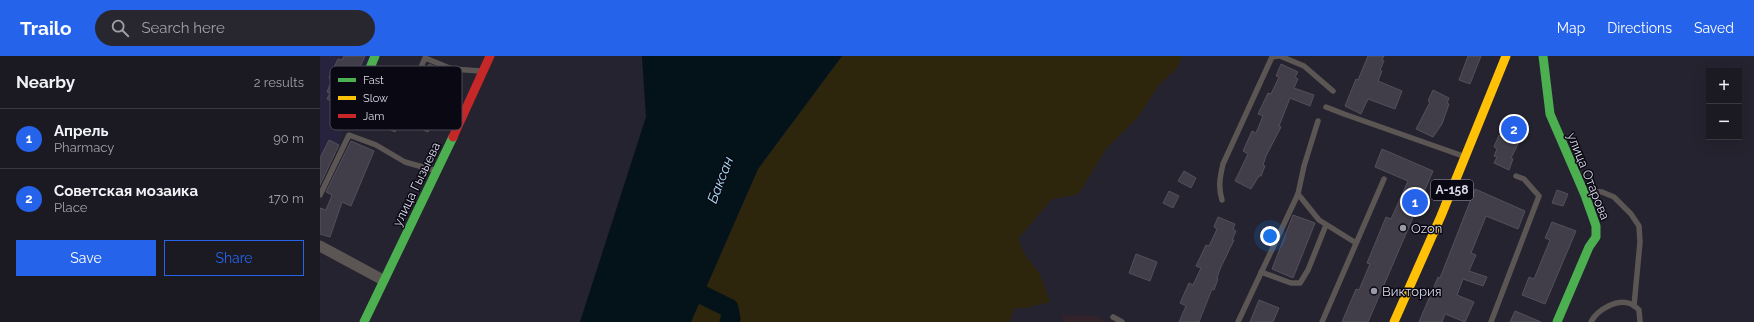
<!DOCTYPE html>
<meta charset="utf-8">
<style>
body{margin:0;font-family:Raleway,sans-serif;background:#282730;color:#f1f3f6}
.controls{position:absolute;right:12px;top:12px;display:grid;overflow:hidden;border-radius:0px;box-shadow:0 4px 16px #0002}
.controls button{width:36px;height:36px;display:grid;place-items:center;padding:0;border:0;border-bottom:1px solid #393841;background:#1b1a23;color:#f1f3f6;font:20px sans-serif}
.you{position:absolute;left:950px;top:180px;width:14px;height:14px;margin:-10px;border:3px solid #fff;border-radius:50%;background:#1a73e8;box-shadow:0 0 0 6px #1a73e833}
.badge{display:grid;place-items:center;width:26px;height:26px;border-radius:50%;background:#2563eb;color:#fff;font-size:13px;font-weight:700}
.pin{position:absolute;translate:-50% -50%;border:2px solid #fff;box-shadow:0 1px 4px #0006}
.list{margin:0;padding:0;list-style:none}
h2{display:flex;justify-content:space-between;align-items:center;height:52px;margin:0;padding:0 16px;font-size:17px}
h2 small{font-size:13px;font-weight:400;color:#a0a1a6}
.list li{display:grid;grid-template-columns:26px 1fr auto;gap:12px;align-items:center;box-sizing:border-box;height:60px;padding:0 16px;border-top:1px solid #393841}
.list b{display:block;font-size:15px;white-space:nowrap}
.list p{margin:0;font-size:13px;white-space:nowrap;color:#a0a1a6}
.list em{font-size:13px;font-style:normal;color:#a0a1a6}
.actions{display:flex;gap:8px;padding:12px 16px}
.actions a{flex:1;padding:9px 0;border:1px solid #2563eb;border-radius:0px;text-align:center;font-size:14px;color:#2563eb}
.actions .main{background:#2563eb;color:#fff}
.icon{flex:none;width:22px;height:22px;fill:none;stroke:currentColor;stroke-width:2;stroke-linecap:round;stroke-linejoin:round}
.map{position:relative;flex:none;width:1434px;height:266px;overflow:hidden}
header{display:flex;align-items:center;gap:24px;box-sizing:border-box;height:56px;padding:0 20px;background:#2563eb;color:#fff}
header strong{font-size:19px}
nav{display:flex;gap:22px;margin-inline-start:auto;font-size:14px}
.search{width:280px;height:36px;background:#282730;display:flex;align-items:center;gap:10px;box-sizing:border-box;padding:0 14px;border-radius:22px;color:#a0a1a6;font-size:15px}
main{display:flex}
aside{flex:1;background:#1b1a23}
.map>svg:first-child{display:block}
.built{fill:#27233f}
.industrial{fill:#32222a}
.sand{fill:#2e260c}
.water{fill:#04121a}
.lines{fill:none;stroke-linecap:round;stroke-linejoin:round}
.river{stroke:#04121a;stroke-width:19}
.building{fill:#423e49;stroke:#53505a}
.lane{stroke:#5b5553;stroke-width:5.5}
.street{stroke:#5b5553;stroke-width:11}
.fast{stroke:#4caf50;stroke-width:9}
.slow{stroke:#ffc107;stroke-width:9}
.jam{stroke:#c62828;stroke-width:9}
.poi-dot{fill:#9b9aa9;stroke:#0a0913;stroke-width:1.5}
.labels{text-anchor:middle;stroke-width:3;stroke-linejoin:round;paint-order:stroke}
.shield{fill:#0a0913;stroke:#9c9baa;stroke-width:1}
.shield-label{font-size:12px;font-weight:bold;fill:#dbdaeb}
.street-label{font-size:13px;fill:#dbdaeb;stroke:#0a0913}
.poi-label{font-size:13px;fill:#dbdaeb;stroke:#0a0913;text-anchor:start}
.water-label{font-size:14px;font-style:italic;fill:#ace0f9;stroke:#0a0913}
.key{fill:#0a0913;stroke:#494854;stroke-width:1}
.key-label{font-size:11px;fill:#dbdaeb}
</style>
<header>
<strong>Trailo</strong>
<div class="search"><svg class="icon" aria-label="search" viewBox="0 0 24 24"><circle cx="10" cy="10" r="6"/><path d="M15 15l6 6"/></svg>Search here</div>
<nav><a>Map</a><a>Directions</a><a>Saved</a></nav>
</header>
<main>
<aside>
<h2>Nearby<small>2 results</small></h2>
<ul class="list">
<li><span class="badge">1</span><div><b>Апрель</b><p>Pharmacy</p></div><em>90 m</em></li>
<li><span class="badge">2</span><div><b>Советская мозаика</b><p>Place</p></div><em>170 m</em></li>
</ul>
<div class="actions"><a class="main">Save</a><a>Share</a></div>
</aside>
<div class="map">
<svg width="1434" height="266" viewBox="0 0 1434 266">
<rect width="100%" height="100%" fill="#24232f"/>
<path class="built" d="M0,0H52L27,58L19,89L0,128Z"/>
<path class="industrial" d="M742,259L777,260L788,266H743Z"/>
<path class="sand" d="M522,0H862L857,12L839,29L818,61L786,93L761,134L755,139L732,143L698,183L705,199L720,218L730,246L705,252H695L689,266H371L438,113Z"/>
<path class="water" d="M322,0H522L438,113L371,266H260L326,61Z"/>
<g class="lines">
<path class="river" d="M360,228L409,252L411,263L409,266"/>
</g>
<g class="building">
<path d="M24,0H45L22,50L7,43L10,37L7,36L12,24L9,22L18,3L22,4Z"/>
<path d="M1048,0H1064L1062,4L1064,5L1060,14L1062,15L1058,25L1082,35L1075,53L1048,43L1041,58L1025,50L1036,23L1038,24Z"/>
<path d="M1148,0H1161L1150,28L1139,24Z"/>
<path d="M109,8L128,16L106,64L112,66L108,76L84,65Z"/>
<path d="M961,8L978,16L975,21L978,23L974,32L994,39L990,50L970,42L959,70L961,71L946,100L943,109L945,110L941,120H939L931,133L915,125L928,98L923,95L932,75L936,77L943,60L938,58L948,37L951,38L959,21L956,20Z"/>
<path d="M1113,34L1129,42L1127,47L1129,48L1122,68L1113,81L1096,73L1110,46L1108,45Z"/>
<path d="M75,56L83,60L75,76L67,72Z"/>
<path d="M1189,68L1205,74L1191,102L1193,103L1189,114L1174,107L1177,101L1174,100L1177,93L1174,91L1179,79L1180,80L1184,71L1187,72Z"/>
<path d="M9,84L19,89L0,129V102Z"/>
<path d="M31,85L54,95L31,150L22,146L10,181L0,178V152L6,154L12,139L6,136Z"/>
<path d="M1062,93L1113,115L1048,266H1022L1036,233L1039,234L1050,208L1047,207L1066,161L1071,163L1088,125L1055,111Z"/>
<path d="M864,115L876,122L871,132L858,125Z"/>
<path d="M1155,133L1205,155L1198,173L1166,160L1151,197L1156,199L1149,215L1167,221L1163,230L1143,223L1137,239L1154,246L1145,266L1125,258L1122,266H1099L1118,221L1120,222Z"/>
<path d="M1237,134L1248,138L1243,150L1232,147Z"/>
<path d="M849,135L859,140L853,152L843,147Z"/>
<path d="M973,159L995,167L973,222L952,213Z"/>
<path d="M898,161L915,168L913,173L916,175L912,184H914L900,213L897,222L898,223L894,234L892,233L879,266H859L866,250L860,247L869,227L873,229L881,212L876,210L886,189L889,190L897,173L894,171Z"/>
<path d="M1232,166L1256,175L1225,248L1202,239L1209,221L1214,223L1230,184L1225,182Z"/>
<path d="M816,198L837,206L830,225L809,217Z"/>
<path d="M939,244L959,252L953,266H930Z"/>
<path d="M1195,255L1221,266H1190Z"/>
</g>
<g class="lines">
<g class="lane">
<path d="M960,0L984,10L1013,35"/>
<path d="M1006,51L1024,58L1143,100"/>
<path d="M82,55L105,2L132,13L161,15"/>
<path d="M1265,135L1282,136L1294,141L1311,158L1319,170L1320,186L1314,250"/>
<path d="M978,138L999,164L1036,187"/>
<path d="M0,139L29,79L56,89L85,106L117,115"/>
<path d="M902,144C898,131 900,121 903,108L952,1L958,0"/>
<path d="M941,216L971,227H980L988,214L1006,169"/>
<path d="M793,261L802,266"/>
<path d="M918,266L978,138L984,110L998,65"/>
<path d="M1002,266L1064,123"/>
<path d="M1171,266L1219,140L1204,123L1196,120"/>
<path d="M1271,266C1277,254 1297,242 1311,248C1314,249 1317,252 1319,254L1320,266"/>
</g>
<path class="street" d="M0,190L63,224"/>
<g class="fast">
<path d="M1223,0L1230,58L1265,139L1276,170V181L1269,191L1237,266"/>
<path d="M30,60L55,0"/>
<path d="M44,266L133,81"/>
</g>
<path class="slow" d="M1074,266L1121,160L1186,0"/>
<path class="jam" d="M133,81L170,0"/>
</g>
<g class="poi-dot">
<circle cx="1083" cy="172" r="4"/>
<circle cx="1054" cy="235" r="4"/>
</g>
<g class="labels">
<rect class="shield" x="1111" y="124" width="42" height="20" rx="3"/>
<g class="shield-label">
<text x="1132" y="138">А-158</text>
</g>
<g class="street-label">
<text transform="translate(1269 120) rotate(68)" y="5">улица Отарова</text>
<text transform="translate(96 128) rotate(-64)" y="5">улица Гызыева</text>
</g>
<g class="poi-label">
<text x="1091" y="177">Ozon</text>
<text x="1062" y="240">Виктория</text>
</g>
<g class="water-label">
<text transform="translate(400 124) rotate(-69)" y="5">Баксан</text>
</g>
</g>
<rect x="10" y="10" width="132" height="64" rx="6" class="key"/>
<rect x="18" y="22" width="18" height="4" fill="#4caf50"/>
<rect x="18" y="40" width="18" height="4" fill="#ffc107"/>
<rect x="18" y="58" width="18" height="4" fill="#c62828"/>
<g class="key-label">
<text x="43" y="28">Fast</text>
<text x="43" y="46">Slow</text>
<text x="43" y="64">Jam</text>
</g>
</svg>
<div class="controls">
<button>+</button>
<button>−</button>
</div>
<div class="you"></div>
<div class="pin badge" style="left:1095px;top:146px">1</div>
<div class="pin badge" style="left:1194px;top:73px">2</div>
</div>
</main>
